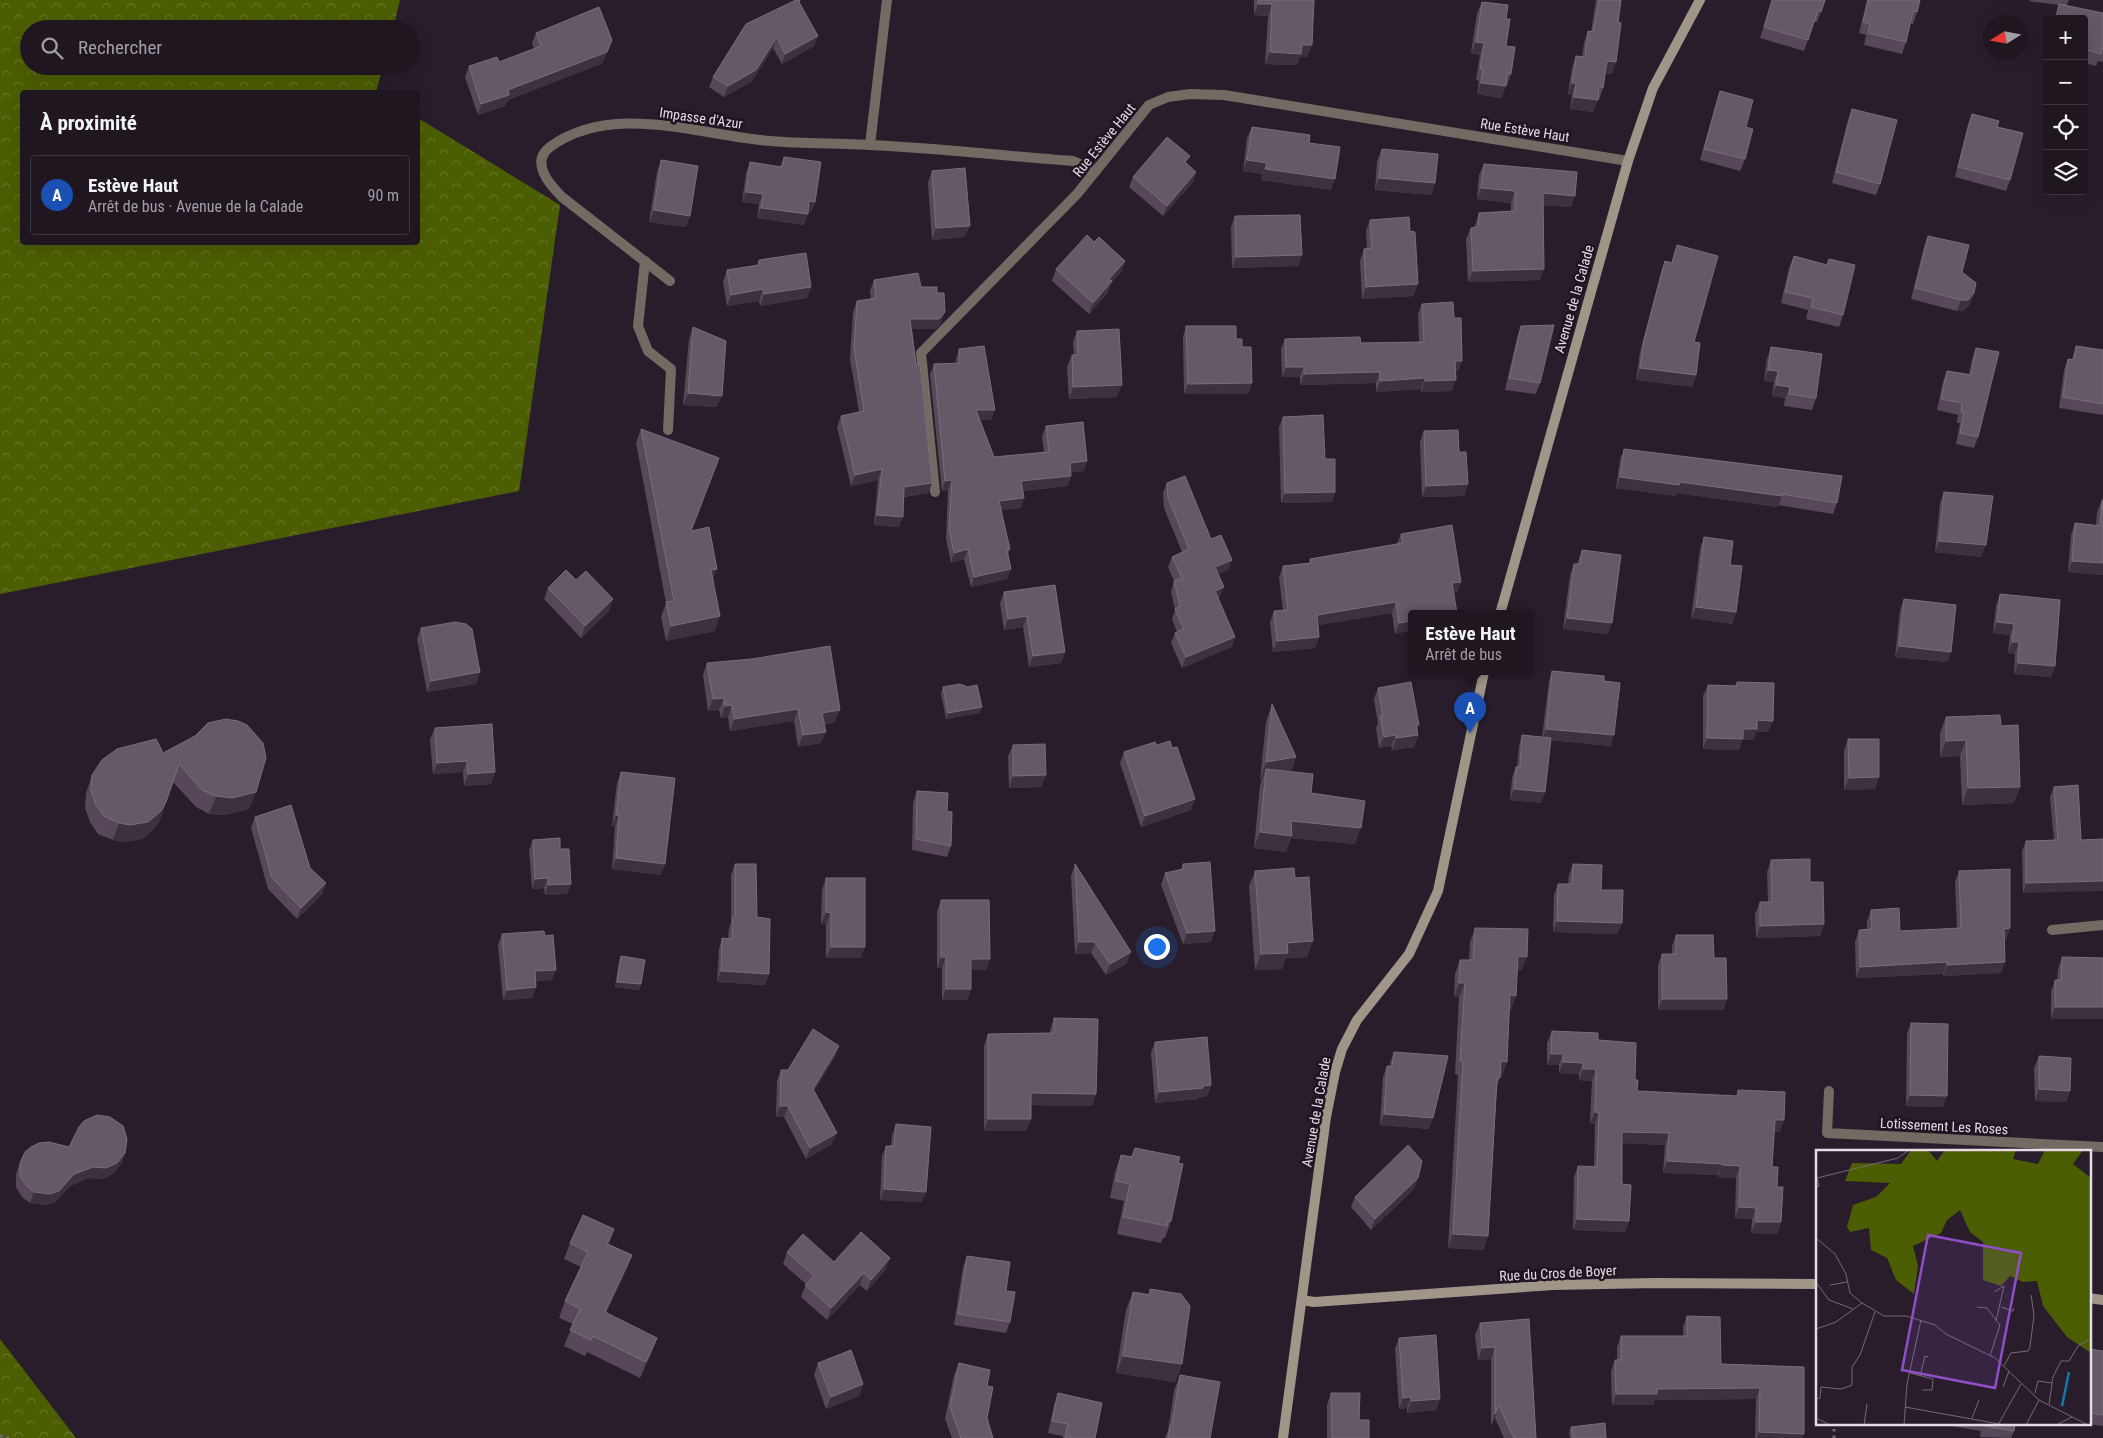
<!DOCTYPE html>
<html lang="fr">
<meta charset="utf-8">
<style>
body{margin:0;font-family:"Roboto Condensed",sans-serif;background:#2c232d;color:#f1f3f6}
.controls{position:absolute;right:15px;top:15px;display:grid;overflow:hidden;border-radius:5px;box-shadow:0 5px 20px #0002}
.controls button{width:45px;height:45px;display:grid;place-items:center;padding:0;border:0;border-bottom:1px solid #3c353e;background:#1f1620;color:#f1f3f6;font:25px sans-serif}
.compass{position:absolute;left:1983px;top:15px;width:45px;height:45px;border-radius:50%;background:#1f1620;box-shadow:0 5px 20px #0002;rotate:259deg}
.you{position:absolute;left:1156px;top:946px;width:18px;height:18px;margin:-12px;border:4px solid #fff;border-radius:50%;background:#1a73e8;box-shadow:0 0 0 8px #1a73e833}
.badge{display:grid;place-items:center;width:32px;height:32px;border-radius:50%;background:#f59d8e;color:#fff;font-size:16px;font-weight:700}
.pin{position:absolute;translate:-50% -41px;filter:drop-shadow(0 1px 2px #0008)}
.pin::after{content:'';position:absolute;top:26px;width:18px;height:15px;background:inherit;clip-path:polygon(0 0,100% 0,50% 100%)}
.popup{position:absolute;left:1408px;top:610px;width:125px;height:65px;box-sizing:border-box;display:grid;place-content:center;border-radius:5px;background:#1f1620;filter:drop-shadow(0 1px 4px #0005);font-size:16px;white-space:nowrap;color:#a19fa5}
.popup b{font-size:19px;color:#f1f3f6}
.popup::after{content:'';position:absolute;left:50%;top:100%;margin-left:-10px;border:10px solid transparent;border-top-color:#1f1620}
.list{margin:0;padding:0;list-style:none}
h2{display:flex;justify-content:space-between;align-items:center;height:65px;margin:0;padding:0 20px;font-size:21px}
h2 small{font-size:16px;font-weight:400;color:#a19fa5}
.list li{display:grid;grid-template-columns:32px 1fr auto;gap:15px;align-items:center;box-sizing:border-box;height:80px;margin:0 10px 10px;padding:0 10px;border:1px solid #3c353e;border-radius:5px}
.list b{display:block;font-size:19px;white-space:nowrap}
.list p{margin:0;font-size:16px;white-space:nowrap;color:#a19fa5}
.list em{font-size:16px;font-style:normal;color:#a19fa5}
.icon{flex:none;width:28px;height:28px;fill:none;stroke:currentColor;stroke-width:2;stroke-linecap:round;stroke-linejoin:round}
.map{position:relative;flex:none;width:2103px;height:1438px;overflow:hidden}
.search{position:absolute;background:#1f1620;box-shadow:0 5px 20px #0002;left:20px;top:20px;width:400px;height:55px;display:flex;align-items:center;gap:12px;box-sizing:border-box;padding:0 18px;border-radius:28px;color:#a19fa5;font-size:19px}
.panel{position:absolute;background:#1f1620;box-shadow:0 5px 20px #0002;left:20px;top:90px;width:400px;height:155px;border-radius:5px}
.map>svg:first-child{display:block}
.forest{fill:url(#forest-crowns)}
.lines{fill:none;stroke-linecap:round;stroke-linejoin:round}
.path{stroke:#736874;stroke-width:3;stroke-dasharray:2.5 4;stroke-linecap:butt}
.lane{stroke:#716b63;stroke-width:10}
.street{stroke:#716b63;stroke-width:10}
.secondary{stroke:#9f9589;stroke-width:10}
.wall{fill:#564858}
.shaded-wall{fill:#3d303f}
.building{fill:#655867;stroke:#796d7b}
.labels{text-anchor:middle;stroke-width:5;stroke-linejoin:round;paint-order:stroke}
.street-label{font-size:14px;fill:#e4dce5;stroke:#1f1422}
.inset-river{fill:none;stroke:#107ca5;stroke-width:2.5}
.inset-road{fill:none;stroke:#746975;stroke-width:1}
.view{fill:#904fc7;fill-opacity:0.15;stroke:#904fc7;stroke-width:2.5}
.inset-edge{fill:none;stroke:#e4dce5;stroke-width:2.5}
</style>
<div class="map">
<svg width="2103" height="1438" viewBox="0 0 2103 1438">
<defs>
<pattern id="forest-crowns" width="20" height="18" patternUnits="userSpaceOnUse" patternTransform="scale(1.25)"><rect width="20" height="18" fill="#4c5e02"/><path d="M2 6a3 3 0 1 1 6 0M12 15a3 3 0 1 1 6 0" fill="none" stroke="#667427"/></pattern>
</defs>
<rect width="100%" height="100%" fill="#291d2b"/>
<g class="forest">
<path d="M0,0H400L393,29H29V66H383L376,92H22V242H418V118L560,205L519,491L0,594Z"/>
<path d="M0,1339L76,1438H0Z"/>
</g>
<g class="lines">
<g class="path">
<path d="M0,1436L11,1438"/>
<path d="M1834,1438V1424"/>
</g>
<g class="lane">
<path d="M645,261L638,326L648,351L671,369L668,430"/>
<path d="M2052,930L2103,925"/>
<path d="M1829,1091L1827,1133L2103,1147"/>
</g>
<g class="street">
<path d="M870,145L887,0"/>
<path d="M670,281L562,197C549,184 530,162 550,147C613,101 701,136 771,141C804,144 836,143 869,145C937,148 1005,156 1073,161L1096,171"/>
<path d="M935,492L921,353L1077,194L1149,105L1168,97L1190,94L1224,95L1628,161"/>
</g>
<g class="secondary">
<path d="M1500,614L1628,161L1653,88L1700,0"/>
<path d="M2089,1298L2103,1300"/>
<path d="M1302,1300L1314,1302L1553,1285L1655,1283L1817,1284"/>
<path d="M1283,1438L1326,1117L1335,1072L1342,1049L1357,1020L1409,954L1438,891L1484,672"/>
</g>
</g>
<g class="wall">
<path d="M1254,0H1314L1307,57H1300L1297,65L1265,64L1268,16L1254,15Z"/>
<path d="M1596,0H1621L1612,74L1605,73L1603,88L1599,100L1598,99L1593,112L1570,109L1572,95L1568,94L1572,68L1576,56L1582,57L1584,43L1588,31L1591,32Z"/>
<path d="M1772,0H1825L1817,22H1814L1804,51L1760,38Z"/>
<path d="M1867,0H1920L1917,12L1913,24L1910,23L1906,42L1902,54L1864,45L1866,35L1859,33Z"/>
<path d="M2030,0H2069L2066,6L2103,13V62L2098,61L2096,66L2084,63V19H2054L2059,5L2029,1Z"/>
<path d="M1482,2L1506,19V46L1511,74L1507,85H1506L1501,98L1477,94L1479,81L1476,80L1480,55L1471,53L1477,13Z"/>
<path d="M799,3L818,36L814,46L782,64L773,48L752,81L724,97L709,87L713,77Z"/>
<path d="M536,33L603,63L508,100L505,106L478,115L465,77L469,66L499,62L534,49L532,43Z"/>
<path d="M1720,91L1746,127L1745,159L1740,171L1700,160L1716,103Z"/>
<path d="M1852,109L1880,184L1876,195L1832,183L1848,120Z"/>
<path d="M1972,114L1997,127L2010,180L2006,191L1955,177L1968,124Z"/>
<path d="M1252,127L1309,143L1331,190L1261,180L1263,174L1243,171L1247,138Z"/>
<path d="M1382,149L1435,183L1431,195L1375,190L1377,161Z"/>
<path d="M784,157L815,202L811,212H808L804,225L757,218L759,204L742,202L746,173L750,162L780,167Z"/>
<path d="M661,160L686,227L649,222L657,172Z"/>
<path d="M1187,164L1193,182L1163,216L1129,187L1133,177Z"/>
<path d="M1484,164L1575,196L1571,207L1543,205L1540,280L1468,282L1466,239L1471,228H1474L1479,213L1511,211V203L1477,199L1479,175Z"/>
<path d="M932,171L965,237L932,240L928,183Z"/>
<path d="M1235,216L1302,255L1298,266L1232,268L1231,227Z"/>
<path d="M1370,220L1414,296L1362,299L1360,261L1364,249H1367L1366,231Z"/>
<path d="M1928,236L1962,272L1974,293L1970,304L1963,311H1957L1911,299L1924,247Z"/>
<path d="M1094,242L1125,261L1121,272L1111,283L1108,292L1089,314L1052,281L1056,269Z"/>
<path d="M1677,245L1694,342L1696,375L1692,387L1636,380L1640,352L1661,272L1665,261L1671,263Z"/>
<path d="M1794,256L1827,265L1829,259L1843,315L1839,327L1806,319L1808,310L1781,303L1789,268Z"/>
<path d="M759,260L811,287L807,298L760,306L759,301L727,306L723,282L727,270L757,265Z"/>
<path d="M874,280L921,287L937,293L941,323L935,329H912L932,483L928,493L904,497L899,527L874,525L878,480L851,486L837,427L841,416L859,412L850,359L853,312L857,301L871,299L870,291Z"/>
<path d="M1422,304L1454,318L1462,361L1458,371H1456L1452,391L1421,392V389L1376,392V383L1300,385V377H1282L1281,349L1285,339L1361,343L1419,342L1418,314Z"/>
<path d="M1186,326L1236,339L1242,347L1252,383L1248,394H1184L1183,337Z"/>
<path d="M1521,326L1540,383L1536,394L1505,390L1517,338Z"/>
<path d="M693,327L717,407L683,405L689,339Z"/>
<path d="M1077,331L1117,397L1069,399L1067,367L1072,355H1074L1073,342Z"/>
<path d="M2076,346L2103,350V415L2059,408L2064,370L2068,359H2072Z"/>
<path d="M1771,347L1816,398L1812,410L1784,406L1785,398L1772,396L1774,382L1764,381L1767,359Z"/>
<path d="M1976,348L1978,437L1974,448L1956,444L1960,423H1957L1958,415L1937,410L1943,382L1947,371L1969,374L1972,359Z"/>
<path d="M959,349L991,420H980L994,457L1044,452L1042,436L1046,426L1087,461L1084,471L1071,472V476L1068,486L1023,491L1021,508L1001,510L1010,549L1008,554L1007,579L971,587L964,559L951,563L946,539L948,490L942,491L930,374L934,364H956V359Z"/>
<path d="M1283,417L1325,459L1335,492L1332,502L1281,503L1279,427Z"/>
<path d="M641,429L691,531L713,581L715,631L666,641L661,617L666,603L636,443Z"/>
<path d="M1424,431L1459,452L1468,484L1464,496L1422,497L1420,442Z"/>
<path d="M1624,449L1837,503L1833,514L1778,505V507L1676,493V496L1616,488L1620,460Z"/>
<path d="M1167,483L1211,539L1232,560L1228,570L1218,574L1220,597L1218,598L1232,647L1182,668L1171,643L1175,633L1177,632L1172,619L1175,610L1171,592L1174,581L1168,567L1172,557L1182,552L1164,508L1163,493Z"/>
<path d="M1944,492L1981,557L1935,552L1940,503Z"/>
<path d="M2102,500H2103V575L2068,572L2071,535L2075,523L2096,525L2097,512Z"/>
<path d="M1401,534L1461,582L1457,593H1454L1395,634L1392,613L1318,625L1319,637L1315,648L1273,652L1270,622L1274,611H1283L1279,577L1283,566L1309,563L1310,559L1397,544Z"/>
<path d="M1704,537L1736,612L1732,624L1691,618L1700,549Z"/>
<path d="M1582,550L1608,634L1563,629L1570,575L1574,564H1577Z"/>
<path d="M548,588L609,611L581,638L544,599Z"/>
<path d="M1004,592L1065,652L1061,663L1029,667L1023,627L1004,630L1000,603Z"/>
<path d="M2000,594L2055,666L2051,677L2014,674L2015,654L2008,653L2010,635L1993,633L1996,606Z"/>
<path d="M1904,599L1951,652L1947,662L1895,657L1900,610Z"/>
<path d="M421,628L480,672L476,684L427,692L417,639Z"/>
<path d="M707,663L835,722L824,724L821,743L798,747L794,721L730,731L728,717L721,718L719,710L708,711L703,675Z"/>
<path d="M1552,671L1604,681L1611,746L1550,740L1541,803L1510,800L1512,778L1516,767H1517L1519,746L1522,735L1542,737L1549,681Z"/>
<path d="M1737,682L1768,732H1756L1753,740H1742L1739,750L1703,749V696L1708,685L1735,686Z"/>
<path d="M943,687L982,707L979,713L946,719L941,693Z"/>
<path d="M1378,688L1417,729L1418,735L1414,747L1392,750L1391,746L1379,748L1376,728L1378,723L1374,699Z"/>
<path d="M1272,704L1296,757L1291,772L1311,793L1355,844L1291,838L1286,852L1254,848L1260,785L1262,779L1260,780L1266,722Z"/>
<path d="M1946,717L2001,726L2014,803L1962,805L1960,756L1940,757V733Z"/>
<path d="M435,728L495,772L491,784L464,786L463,772L433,774L430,739Z"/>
<path d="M1848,739L1879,777L1875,789L1844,790V751Z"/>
<path d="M1013,745L1046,775L1041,787L1009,788L1008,756Z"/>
<path d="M1124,752L1191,810L1141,827L1120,763Z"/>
<path d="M163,753L256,792L249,809L225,815L209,814L196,807L173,782L160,820L154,829L142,839L124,842L113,840L98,834L90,822L85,808L86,793L92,775Z"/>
<path d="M621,772L661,875L612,869L615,827L612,826L617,783Z"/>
<path d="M2054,787L2081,840L2023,893L2022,851L2026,841L2054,840L2050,797Z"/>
<path d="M917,791L947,811L951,846L947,857L912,850L913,803Z"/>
<path d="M255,817L326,883L322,894L297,919L268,889L251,828Z"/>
<path d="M533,840L560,849L571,884L567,894L545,895L544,888L532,889L529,850Z"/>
<path d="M1771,860L1810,882L1824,924L1820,936L1756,938L1755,914L1760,902H1768L1767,872Z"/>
<path d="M735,864L757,917L769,974L765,985L717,982L719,949L722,938L728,939L729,928L731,922V875Z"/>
<path d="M1075,864L1131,952L1126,964L1106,975L1091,953L1075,954L1071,876Z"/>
<path d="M1183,864L1211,942L1183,944L1161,885L1165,873L1181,870Z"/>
<path d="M1573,864L1601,890L1622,923L1617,934L1553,932L1554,895L1558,884H1568L1569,875Z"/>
<path d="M1255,871L1295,878L1307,957L1286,958L1282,969L1255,970L1249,886Z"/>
<path d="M1959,871L2010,928L2006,940H2005L2001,973L1943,976V974L1856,978L1855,942L1859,930H1867V921L1871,910L1900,931L1957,929L1955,882Z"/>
<path d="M826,878L861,958H826V924H821L822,890Z"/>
<path d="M941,900L990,959L986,970H971V989L967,1000H942V968H937V911Z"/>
<path d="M1475,928L1522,970H1518L1511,1010H1509L1502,1076H1500L1497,1087L1488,1236L1483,1250L1448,1248L1458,1075L1455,1074L1459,997H1454L1455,974L1460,960H1469L1470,942Z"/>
<path d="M502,934L552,980L536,981V987L532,998L503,1000L498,945Z"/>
<path d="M1676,935L1714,958L1727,999L1723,1010H1658V965L1662,954H1672V946Z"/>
<path d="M621,956L641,984L639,990L615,987L619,961Z"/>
<path d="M2062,957L2103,958L2051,1019V992L2055,980H2057L2058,969Z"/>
<path d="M1054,1018L1096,1094L1092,1106L1031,1105V1119L1026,1131H984V1046L988,1034L1050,1033V1030Z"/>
<path d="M1911,1023L1943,1107L1906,1106L1907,1034Z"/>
<path d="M1552,1031L1598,1040L1635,1080L1637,1091L1736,1096L1738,1090L1780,1132H1774L1772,1167L1777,1187L1781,1222L1777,1234L1751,1233L1752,1219L1735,1218L1736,1178L1718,1177V1175L1663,1173L1665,1145L1622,1143V1184L1629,1221L1625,1232L1573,1230L1574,1177L1578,1166L1594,1167L1595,1124L1590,1123L1592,1081L1579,1080V1074L1559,1073V1065H1547V1043Z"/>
<path d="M1155,1042L1211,1085L1207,1096L1199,1097V1099L1155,1103L1151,1053Z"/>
<path d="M1394,1052L1429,1129L1380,1125L1383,1077L1387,1066L1389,1067L1390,1063Z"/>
<path d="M2039,1056L2070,1091L2066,1102L2035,1101L2034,1068Z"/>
<path d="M835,1057L814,1091L832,1144L806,1159L784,1117H776L777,1081L781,1070H788Z"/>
<path d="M896,1124L922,1202L880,1200L882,1156L886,1146H891L892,1135Z"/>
<path d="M69,1147L125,1153L121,1164L113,1174L102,1179L89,1178L70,1186L55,1202L46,1205L30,1203L22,1197L16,1187V1174L20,1163Z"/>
<path d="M1135,1148L1178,1163L1171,1221L1165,1238H1163L1161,1243L1117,1234L1124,1201L1110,1198L1115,1172L1121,1155L1131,1157Z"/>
<path d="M1418,1178L1414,1189L1371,1230L1351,1207L1355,1197Z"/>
<path d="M614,1229L609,1244L632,1255L626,1271L606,1313L657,1338L651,1354L640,1378L587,1352L585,1356L564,1346L573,1324L559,1318L565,1301L581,1267L564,1259L570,1243Z"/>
<path d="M787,1252L834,1262L886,1269L867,1291L860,1285L827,1320L801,1297L806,1284L783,1264Z"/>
<path d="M967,1256L1006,1291L1010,1322L1006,1333L954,1325L963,1267Z"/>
<path d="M1150,1289L1182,1364L1175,1382L1116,1373L1126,1310L1133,1292L1148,1294Z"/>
<path d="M1687,1316L1721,1364L1804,1367L1802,1438H1755L1756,1399L1655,1400L1653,1405H1612L1611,1371L1615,1360H1617V1347L1621,1336H1683V1327Z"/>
<path d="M1529,1319L1536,1438H1504L1495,1418L1491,1426V1359L1478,1360L1475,1335L1480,1323Z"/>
<path d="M1399,1338L1440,1399L1436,1410L1407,1413V1408L1399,1409L1395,1349Z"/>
<path d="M2089,1349L2103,1351V1426L2089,1424Z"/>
<path d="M818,1363L863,1384L859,1396L826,1409L814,1375Z"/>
<path d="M959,1363L987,1386V1418L993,1438H952L945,1419L954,1375Z"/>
<path d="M1180,1375L1210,1438H1165L1168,1431L1174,1391Z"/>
<path d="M1058,1393L1095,1438H1063V1436L1048,1433L1054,1405Z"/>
<path d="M1331,1393L1359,1420L1369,1438H1327V1405Z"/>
<path d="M1952,1424H2015L2014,1431L2011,1438L1980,1437L1981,1431L1951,1426Z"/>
<path d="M1571,1427L1606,1438H1570L1569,1433Z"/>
</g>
<g class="shaded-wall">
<path d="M1258,4H1272L1268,16L1254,15Z"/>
<path d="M818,36L814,46L782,64L785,54Z"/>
<path d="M777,37L773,48L752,81L724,97L728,86Z"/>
<path d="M612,40L603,63L508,100L505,106L478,115L481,104L508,90Z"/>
<path d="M1476,42L1484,43L1480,55L1471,53Z"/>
<path d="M1302,45H1312L1307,57H1300L1297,65L1265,64L1270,52Z"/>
<path d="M1607,61L1616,62L1612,74L1603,72Z"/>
<path d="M1481,83L1506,86L1501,98L1477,94Z"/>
<path d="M1572,83H1576L1572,95L1568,94Z"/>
<path d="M1574,97L1598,100L1593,112L1570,109Z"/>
<path d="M1247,160L1267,163L1263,174L1243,171Z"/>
<path d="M1265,169L1335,179L1331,190L1261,180Z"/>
<path d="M1196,172L1193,182L1163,216L1167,206Z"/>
<path d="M1379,178L1435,183L1431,195L1375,190Z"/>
<path d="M1481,188L1515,191L1511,203L1477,199Z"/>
<path d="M746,192L763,194L759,204L742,202Z"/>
<path d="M1543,193L1575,196L1571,207L1538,205Z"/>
<path d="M809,201L815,202L811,212L805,211Z"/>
<path d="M761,208L808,214L804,225L757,218Z"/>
<path d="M654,210L690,216L686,227L649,222Z"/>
<path d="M970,226L965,237L932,240L936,228Z"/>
<path d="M1302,255L1298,266L1232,268L1236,257Z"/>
<path d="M1125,261L1121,272L1111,283L1108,292L1089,314L1093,303L1109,279Z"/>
<path d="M1544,269L1540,280L1468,282L1473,271Z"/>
<path d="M1418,284L1414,296L1362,299L1366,287Z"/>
<path d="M811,287L807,298L760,306L764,294Z"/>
<path d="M763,289L759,301L727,306L731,295Z"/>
<path d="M1974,293L1970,304L1963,311H1957L1961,300Z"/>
<path d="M945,312L941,323L935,329H906L910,319Z"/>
<path d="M1455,361H1462L1458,371H1451Z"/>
<path d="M1286,367H1304L1300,377H1282Z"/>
<path d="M1640,368L1696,375L1692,387L1636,380Z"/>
<path d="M1768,370L1778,371L1774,382L1764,381Z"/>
<path d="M1380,372L1376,383L1300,385L1304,374Z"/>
<path d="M1425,378L1421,389L1376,392L1380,381Z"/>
<path d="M1456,380L1452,391L1421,392L1425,381Z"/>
<path d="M1252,383L1248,394H1184L1188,384Z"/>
<path d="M1122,385L1117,397L1069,399L1073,387Z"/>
<path d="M1776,385L1790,387L1785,398L1772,396Z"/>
<path d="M688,393L722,396L717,407L683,405Z"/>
<path d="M976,410H995L991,420H973Z"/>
<path d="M1087,461L1084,471L1066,473L1070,463Z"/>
<path d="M882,469L878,480L851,486L855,475Z"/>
<path d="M1071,476L1068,486L1017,491L1021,481Z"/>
<path d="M1620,477L1680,482L1782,496L1778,507L1676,493V496L1616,488Z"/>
<path d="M952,480L948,490L942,491L945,481Z"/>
<path d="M932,483L928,493L901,497L904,487Z"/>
<path d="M1468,484L1464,496L1422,497L1426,486Z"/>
<path d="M1335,492L1332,502L1281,503L1285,493Z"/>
<path d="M1024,498L1021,508L995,511L999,501Z"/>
<path d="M877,515L903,517L899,527L874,525Z"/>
<path d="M1939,541L1986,545L1981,557L1935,552Z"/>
<path d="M968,549L964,559L951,563L954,553Z"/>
<path d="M1232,560L1228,570L1211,578L1215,567Z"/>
<path d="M2072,561L2103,563V575L2068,572Z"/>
<path d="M717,569L712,583L711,570Z"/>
<path d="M1011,569L1007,579L971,587L974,577Z"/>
<path d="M1461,582L1457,593L1448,594L1452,583Z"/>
<path d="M1224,587L1220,597L1211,601L1215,591Z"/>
<path d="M613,599L609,611L581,638L585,626Z"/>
<path d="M1396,602L1392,613L1313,626L1317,615Z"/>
<path d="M1696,607L1736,612L1732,624L1691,618Z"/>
<path d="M720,616L715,631L666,641L671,626Z"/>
<path d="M1027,616L1023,627L1004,630L1008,619Z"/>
<path d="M1567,618L1612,623L1608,634L1563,629Z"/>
<path d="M1411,621V631L1395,634L1399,623Z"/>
<path d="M1997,622L2014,624L2010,635L1993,633Z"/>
<path d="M1235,637L1232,647L1182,668L1186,657Z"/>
<path d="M1319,637L1315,648L1273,652L1277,641Z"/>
<path d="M2012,642H2019L2015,654L2008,653Z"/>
<path d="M1899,646L1951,652L1947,662L1895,657Z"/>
<path d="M1065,652L1061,663L1029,667L1033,656Z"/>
<path d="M2018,663L2055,666L2051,677L2014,674Z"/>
<path d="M480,672L476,684L427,692L431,681Z"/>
<path d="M724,698L719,710L708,711L713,699Z"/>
<path d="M732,705L728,717L721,718L725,706Z"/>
<path d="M982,707L979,713L946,719L948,713Z"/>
<path d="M798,709L794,721L730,731L734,719Z"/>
<path d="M840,710L835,722L818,724L822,713Z"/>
<path d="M1757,720L1773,721L1768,732H1756L1753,740H1742L1739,750L1703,749L1707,738L1743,729Z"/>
<path d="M1416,725H1419L1415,736L1418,735L1414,747L1392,750L1396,738Z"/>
<path d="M1546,729L1614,735L1611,746L1542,739Z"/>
<path d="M826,732L821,743L798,747L803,735Z"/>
<path d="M1396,735L1391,746L1379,748L1384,737Z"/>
<path d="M1966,740L1960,756L1940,757L1946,741Z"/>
<path d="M1296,757L1290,774L1266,769L1262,779L1260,780L1266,762Z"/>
<path d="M467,761L463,772L433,774L437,763Z"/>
<path d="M495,772L491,784L464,786L468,774Z"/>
<path d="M1046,775L1041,787L1009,788L1013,776Z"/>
<path d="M1879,777L1875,789L1844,790L1849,778Z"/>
<path d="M2020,787L2014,803L1962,805L1968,788Z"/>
<path d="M1514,789L1545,792L1541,803L1510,800Z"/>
<path d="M256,792L249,809L225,815L209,814L216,796Z"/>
<path d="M1195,799L1191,810L1141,827L1145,816Z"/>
<path d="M166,802L160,820L154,829L142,839L124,842L113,840L119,823Z"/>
<path d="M616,815H619L615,827L612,826Z"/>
<path d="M1291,821L1361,828L1355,844L1291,838L1286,852L1254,848L1260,832Z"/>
<path d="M616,858L665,864L661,875L612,869Z"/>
<path d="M548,878L544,888L532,889L535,879Z"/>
<path d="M2103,881V891L2023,893L2026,883Z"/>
<path d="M326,883L322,894L297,919L301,908Z"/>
<path d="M571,884L567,894L545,895L548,885Z"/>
<path d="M826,912L831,913L826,924H821Z"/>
<path d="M1557,921L1622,923L1617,934L1553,932Z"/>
<path d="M1824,924L1820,936L1756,938L1760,926Z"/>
<path d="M2010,928L2006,940H2000L2004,929Z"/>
<path d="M1215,931L1211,942L1183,944L1187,933Z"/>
<path d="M1313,941L1307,957L1286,958L1282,969L1255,970L1261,954L1287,943Z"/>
<path d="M1079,942H1095L1091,953L1075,954Z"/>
<path d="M831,947H865L861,958H826Z"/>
<path d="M1131,952L1126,964L1106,975L1110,964Z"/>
<path d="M1518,956L1527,957L1522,970H1513Z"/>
<path d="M941,957H946L942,968H937Z"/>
<path d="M971,959H990L986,970H967Z"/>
<path d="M1947,962L1943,974L1856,978L1860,967Z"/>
<path d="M2005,962L2001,973L1943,976L1947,965Z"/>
<path d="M556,970L552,980L531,981L535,971Z"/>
<path d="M721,971L769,974L765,985L717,982Z"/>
<path d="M617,982L641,984L639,990L615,987Z"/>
<path d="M1459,983H1465L1459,997H1454Z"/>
<path d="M536,987L532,998L503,1000L507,990Z"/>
<path d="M946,989H971L967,1000H942Z"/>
<path d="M1510,995L1516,996L1511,1010L1505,1009Z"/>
<path d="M1662,999H1727L1723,1010H1658Z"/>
<path d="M2055,1007H2103V1019H2051Z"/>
<path d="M839,1046L835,1057L808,1100L813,1089Z"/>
<path d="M1551,1054H1563L1559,1065H1547Z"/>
<path d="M1501,1061L1507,1062L1502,1076L1496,1075Z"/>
<path d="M1563,1062L1583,1063L1579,1074L1559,1073Z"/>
<path d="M1583,1069H1596L1592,1081L1579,1080Z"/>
<path d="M1211,1085L1207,1096L1199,1097V1099L1155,1103L1159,1092Z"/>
<path d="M2039,1089L2070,1091L2066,1102L2035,1101Z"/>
<path d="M1031,1093L1096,1094L1092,1106L1027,1105Z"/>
<path d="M1910,1095L1947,1096L1943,1107L1906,1106Z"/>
<path d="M780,1106H788L784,1117H776Z"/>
<path d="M1595,1112L1599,1113L1595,1124L1590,1123Z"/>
<path d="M1384,1114L1433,1118L1429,1129L1380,1125Z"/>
<path d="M988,1119H1031L1026,1131H984Z"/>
<path d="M1775,1120H1784L1780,1132L1771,1131Z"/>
<path d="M1622,1132L1669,1133L1665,1145L1618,1143Z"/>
<path d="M837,1133L832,1144L806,1159L810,1148Z"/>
<path d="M125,1153L121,1164L113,1174L102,1179L89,1178L70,1186L55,1202L46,1205L30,1203L34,1192Z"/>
<path d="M1667,1161L1722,1164L1718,1175L1663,1173Z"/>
<path d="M1722,1165L1740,1166L1736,1178L1718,1177Z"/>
<path d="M1418,1178L1414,1189L1371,1230L1375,1219Z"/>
<path d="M884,1189L926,1192L922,1202L880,1200Z"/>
<path d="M1739,1207L1756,1208L1752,1219L1735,1218Z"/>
<path d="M1577,1219L1629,1221L1625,1232L1573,1230Z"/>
<path d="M1756,1222H1781L1777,1234L1751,1233Z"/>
<path d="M614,1229L609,1246L607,1244Z"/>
<path d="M1453,1234L1488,1236L1483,1250L1448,1248Z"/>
<path d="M632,1255L626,1271L599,1328L605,1312Z"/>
<path d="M890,1258L886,1269L867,1291L871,1280Z"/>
<path d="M864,1273L860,1285L827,1320L831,1308Z"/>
<path d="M657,1338L651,1354L640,1378L646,1362Z"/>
<path d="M1495,1347L1491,1359L1478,1360L1482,1348Z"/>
<path d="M1123,1356L1182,1364L1175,1382L1116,1373Z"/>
<path d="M863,1384L859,1396L826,1409L831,1397Z"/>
<path d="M1760,1388L1756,1399L1655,1400L1653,1405H1612L1616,1394L1657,1389Z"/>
<path d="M1411,1397L1407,1408L1399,1409L1403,1398Z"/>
<path d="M1440,1399L1436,1410L1407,1413L1411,1401Z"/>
<path d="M1499,1406L1495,1418L1491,1426L1495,1414Z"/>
<path d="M1759,1432L1804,1434L1802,1438H1757Z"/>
</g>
<g class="building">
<path d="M796,0H800L799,2L818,36L785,54L777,37L756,70L728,86L713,77L746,24Z"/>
<path d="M1258,0H1314L1312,45H1302L1301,54L1270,52L1272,4H1258Z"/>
<path d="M1599,0H1621L1618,22L1621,23L1616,62L1607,61L1603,88L1599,87L1598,100L1574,97L1576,83H1572L1576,56L1585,57L1588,31L1593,32Z"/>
<path d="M1772,0H1825L1821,12L1818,10L1808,40L1764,27Z"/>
<path d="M1868,0H1920L1917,12L1913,11L1906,42L1868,33L1870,24L1863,22Z"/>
<path d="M1482,2L1508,5L1506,19H1510L1506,46L1515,47L1511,74L1507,73L1506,86L1481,83L1483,69H1480L1484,43L1476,42Z"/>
<path d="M2059,4L2103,13V49H2102L2101,54L2087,50L2086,53H2084V19H2056Z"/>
<path d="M599,7L612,40L607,52L508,90L509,95L481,104L469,66L497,57L499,62L541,46L536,33Z"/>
<path d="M1720,91L1753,100L1746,127L1753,129L1745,159L1704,149Z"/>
<path d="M1852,109L1897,120L1880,184L1836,172Z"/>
<path d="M1972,114L1999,121L1997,127L2023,133L2010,180L1958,167Z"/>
<path d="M1252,127L1310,135L1309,143L1340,147L1335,179L1265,169L1267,163L1247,160Z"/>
<path d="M1167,137L1190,156L1185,162L1196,172L1167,206L1133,177Z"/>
<path d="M1382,149L1438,154L1435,183L1379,178Z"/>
<path d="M784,157L821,162L815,202L809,201L808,214L761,208L763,194L746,192L750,162L782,167Z"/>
<path d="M661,160L698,166L690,216L654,210Z"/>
<path d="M1484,164L1577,172L1575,196L1543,193L1544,269L1473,271L1471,228L1478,227L1479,213L1515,211V191L1481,188Z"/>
<path d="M965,168L970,226L936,228L932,171Z"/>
<path d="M1300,215L1302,255L1236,257L1235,216Z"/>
<path d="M1409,217L1410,231L1415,232L1418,284L1366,287L1364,249L1372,248L1370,220Z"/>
<path d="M1087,235L1094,242L1099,237L1125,261L1109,279L1112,281L1093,303L1056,269Z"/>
<path d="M1928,236L1969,245L1962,272L1976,283L1974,293L1968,300H1961L1915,288Z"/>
<path d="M1677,245L1718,256L1694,342L1700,343L1696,375L1640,368L1644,340L1665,261L1672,263Z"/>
<path d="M806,253L811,287L764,294L763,289L731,295L727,270L759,265V260Z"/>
<path d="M1794,256L1827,265L1829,259L1855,265L1843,315L1811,307L1813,298L1785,292Z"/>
<path d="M918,273L921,287H937V293H944L945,312L939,319H910L916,365L920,364L932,483L904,487L903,517L877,515L882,469L855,475L841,416L864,411L854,348L857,301L876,298L874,280Z"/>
<path d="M1453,302L1454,318H1461L1462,361H1455L1456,380L1425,381V378L1380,381V372L1304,374V367H1286L1285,339L1360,337L1361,343L1424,342L1422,304Z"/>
<path d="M1554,325L1540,383L1509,378L1521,326Z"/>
<path d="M1186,326H1236V339H1242V347H1251L1252,383L1188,384Z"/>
<path d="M693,327L726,341L722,396L688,393Z"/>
<path d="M1119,329L1122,385L1073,387L1072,355H1078L1077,331Z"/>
<path d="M984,346L995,410H976L994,457L1049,452L1046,426L1083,422L1087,461L1070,463L1071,476L1021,481L1024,498L999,501L1010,549L1007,550L1011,569L974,577L968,549L954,553L949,529L952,480L945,481L934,364L960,363L959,349Z"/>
<path d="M2076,346L2103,350V404L2063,397L2068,359L2074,360Z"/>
<path d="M1771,347L1822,354L1816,398L1789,394L1790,387L1776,385L1778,371L1768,370Z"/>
<path d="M1976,348L1999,352L1978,437L1960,433L1964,412H1961L1962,403L1941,399L1947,371L1971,375Z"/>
<path d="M1323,415L1325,459H1335V492L1285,493L1283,417Z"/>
<path d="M641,429L719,458L691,531L709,527L717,569L711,570L720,616L671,626L666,602L674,601Z"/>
<path d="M1458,430L1459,452H1466L1468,484L1426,486L1424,431Z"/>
<path d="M1624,449L1842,476L1837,503L1782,494V496L1680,482L1679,485L1620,477Z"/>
<path d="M1185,476L1211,539L1221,535L1232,560L1215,567L1224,587L1215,591L1235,637L1186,657L1175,633L1184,629L1175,609L1180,606L1174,581L1182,578L1172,557L1189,549L1168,498L1167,483Z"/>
<path d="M1944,492L1993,496L1986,545L1939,541Z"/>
<path d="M2102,500H2103V563L2072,561L2075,523L2100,526Z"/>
<path d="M1452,525L1461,582L1452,583L1457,613L1452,614H1411V621L1399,623L1396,602L1317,615L1319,637L1277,641L1274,611L1288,610L1283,566L1311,563L1310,559L1403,543L1401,534Z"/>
<path d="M1704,537L1733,541L1730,565L1742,566L1736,612L1696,607Z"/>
<path d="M1582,550L1621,555L1612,623L1567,618L1574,564H1580Z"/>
<path d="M566,570L576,580L586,571L613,599L585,626L548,588Z"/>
<path d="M1055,585L1065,652L1033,656L1027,616L1008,619L1004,592Z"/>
<path d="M2000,594L2060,600L2055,666L2018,663L2019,642H2012L2014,624L1997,622Z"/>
<path d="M1904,599L1956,605L1951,652L1899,646Z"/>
<path d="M455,622L466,624L472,629L480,672L431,681L421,628Z"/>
<path d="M830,646L840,710L822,713L826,732L803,735L798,709L734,719L732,705L725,706L724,698L713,699L707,663L752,659Z"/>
<path d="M1552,671L1604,676V681L1620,683L1614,735L1546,729Z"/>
<path d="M1411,682L1419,725H1416L1418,735L1396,738V735L1384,737L1380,716H1383L1378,688Z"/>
<path d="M1737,682L1774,683L1773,721L1757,720V729H1743V739L1707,738L1708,685L1737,686Z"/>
<path d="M960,684L968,687L977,685L982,707L948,713L943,687Z"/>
<path d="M1272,704L1296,757L1266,762Z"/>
<path d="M2000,715L2001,726L2018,725L2020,787L1968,788L1966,740L1946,741V717Z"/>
<path d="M226,719L238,721L247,725L263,743L266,758L256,792L232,798L216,796L202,790L179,764L166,802L161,811L148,822L130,825L119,823L104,816L96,805L91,790L92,775L102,760L117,749L156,739L163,753L195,736L208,723Z"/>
<path d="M492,724L495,772L468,774L467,761L437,763L435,728Z"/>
<path d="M1522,735L1551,738L1545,792L1514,789L1516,767H1520Z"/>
<path d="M1848,739H1879V777L1849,778Z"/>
<path d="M1170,741L1172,748L1177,747L1195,799L1145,816L1124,752L1155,742L1157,745Z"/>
<path d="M1045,744L1046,775L1013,776V745Z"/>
<path d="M1266,769L1313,774L1311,793L1365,801L1361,828L1291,821L1292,836L1260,832Z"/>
<path d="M621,772L675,778L665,864L616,858L619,815H616Z"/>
<path d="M2078,785L2081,840L2103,839V881L2026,883V841L2058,840L2054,787Z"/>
<path d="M917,791L948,793L947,811L952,812L951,846L916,839Z"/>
<path d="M291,805L310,868L326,883L301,908L272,878L255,817Z"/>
<path d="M560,838V849H569L571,884L548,885V878L535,879L533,840Z"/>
<path d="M1810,859V882H1823L1824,924L1760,926V902H1772L1771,860Z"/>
<path d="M1210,862L1215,931L1187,933L1165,873L1183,869V864Z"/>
<path d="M735,864H756L757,917L770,919L769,974L721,971L722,938L732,939L733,917H735Z"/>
<path d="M1075,864L1131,952L1110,964L1095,942H1079Z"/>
<path d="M1573,864L1602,865L1601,890H1623L1622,923L1557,921L1558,884H1572Z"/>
<path d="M1294,868L1295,878L1309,877L1313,941L1287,943L1288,953L1261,954L1255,871Z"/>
<path d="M2010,869V928L2004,929L2005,962L1947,965V962L1860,967L1859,930L1872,929L1871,910L1899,908L1900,931L1961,928L1959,871Z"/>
<path d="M826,878H865V947H831V913L826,912Z"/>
<path d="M941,900H989L990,959H971V989H946V957H941Z"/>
<path d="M1475,928L1528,929L1527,957L1518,956L1516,996L1510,995L1507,1062L1501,1061L1500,1078H1497L1488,1236L1453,1234L1463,1061H1460L1465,983H1459L1460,960H1473Z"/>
<path d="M544,931L545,936L553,935L556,970L535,971L536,987L507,990L502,934Z"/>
<path d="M1676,935H1713L1714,958H1726L1727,999H1662V954H1676Z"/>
<path d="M621,956L645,960L641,984L617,982Z"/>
<path d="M2062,957L2103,958V1007H2055V980H2061Z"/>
<path d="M1054,1018L1098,1019L1096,1094L1031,1093V1119H988V1034L1054,1033Z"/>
<path d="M1911,1023L1948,1024L1947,1096L1910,1095Z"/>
<path d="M813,1029L839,1046L813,1089L837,1133L810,1148L788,1106H780L781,1070H788Z"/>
<path d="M1552,1031L1598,1033V1040L1636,1043L1635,1080H1638L1637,1091L1738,1096V1090L1785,1092L1784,1120H1775L1772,1167H1778L1777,1187H1783L1781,1222H1756V1208L1739,1207L1740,1166L1722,1165V1164L1667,1161L1669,1133L1622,1132V1184L1631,1185L1629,1221L1577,1219L1578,1166L1597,1167L1599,1113L1595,1112L1596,1069H1583V1063L1563,1062V1054H1551Z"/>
<path d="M1207,1037L1211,1085L1202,1086L1203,1088L1159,1092L1155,1042Z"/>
<path d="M1394,1052L1448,1056L1433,1118L1384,1114L1387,1066L1392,1067Z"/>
<path d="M2039,1056L2071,1058L2070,1091L2039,1089Z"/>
<path d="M97,1115L110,1117L123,1126L127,1139L125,1153L117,1163L106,1168L93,1167L74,1174L59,1191L50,1194L34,1192L26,1185L20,1176V1163L25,1152L31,1147L39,1143L49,1142L69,1147L79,1127L84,1121Z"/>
<path d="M896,1124L931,1127L926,1192L884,1189L886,1146H894Z"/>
<path d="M1408,1145L1422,1161L1418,1178L1375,1219L1355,1197Z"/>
<path d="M1135,1148L1180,1157L1178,1163L1183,1164L1171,1221H1168L1167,1226L1123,1217L1130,1184L1116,1181L1121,1155L1132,1157Z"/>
<path d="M583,1215L614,1229L607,1244L632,1255L605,1312L657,1338L646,1362L593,1336L591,1340L570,1330L580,1309L565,1301L588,1252L570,1243Z"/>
<path d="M861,1232L890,1258L871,1280L864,1273L831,1308L805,1285L814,1276L787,1252L803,1234L834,1262Z"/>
<path d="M967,1256L1010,1262L1006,1291L1015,1292L1010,1322L958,1314Z"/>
<path d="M1150,1289L1181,1294L1190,1306L1182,1364L1123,1356L1133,1292L1150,1295Z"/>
<path d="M1687,1316L1720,1317L1721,1364L1804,1367V1434L1759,1432L1760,1388L1657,1389V1394H1616L1615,1360H1621V1336H1687Z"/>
<path d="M1529,1319L1536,1438H1514L1499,1406L1495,1414V1347L1482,1348L1480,1323Z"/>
<path d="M1436,1335L1440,1399L1411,1401V1397L1403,1398L1399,1338Z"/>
<path d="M2089,1349L2103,1351V1415L2089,1413Z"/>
<path d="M851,1350L863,1384L831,1397L818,1363Z"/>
<path d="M959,1363L990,1370L987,1386L993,1387L987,1418L993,1438H961L950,1407Z"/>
<path d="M1180,1375L1220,1382L1210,1438H1168L1170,1425H1172Z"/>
<path d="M1058,1393L1102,1403L1095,1438H1065L1068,1424L1052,1421Z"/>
<path d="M1331,1393H1360L1359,1420H1369V1438H1332Z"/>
<path d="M1605,1423L1606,1438H1573L1571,1427Z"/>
<path d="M1984,1424H2015L2014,1431L1984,1426Z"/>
</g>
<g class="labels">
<g class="street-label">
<text transform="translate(701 118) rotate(8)" y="5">Impasse d'Azur</text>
<text transform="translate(1525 130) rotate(9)" y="5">Rue Estève Haut</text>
<text transform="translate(1104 140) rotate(-51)" y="5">Rue Estève Haut</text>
<text transform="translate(1574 299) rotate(-74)" y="5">Avenue de la Calade</text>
<text transform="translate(1316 1112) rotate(-80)" y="5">Avenue de la Calade</text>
<text transform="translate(1944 1126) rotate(3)" y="5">Lotissement Les Roses</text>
<text transform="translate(1558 1273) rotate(-3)" y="5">Rue du Cros de Boyer</text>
</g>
</g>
<g transform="translate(1816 1150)">
<rect width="275" height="275" fill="#291d2b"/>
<path d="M95,0H112L121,11L129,0H200L197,9L222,14L229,0H267L257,14L275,28V203L251,187L227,156L221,131L207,132L194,126L185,136L167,130V92L154,82L144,60L131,70L125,83L97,96L102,116L98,144L80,130L71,108L55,100L53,78L34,82L31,77L37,55L60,47L74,33L29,31L36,13L85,14Z" fill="#4c5e02"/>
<path class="inset-river" d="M246,256L253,222"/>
<path class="inset-road" d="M0,37L3,36L1,28L82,8L93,0M0,88L19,104L30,124L34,143L46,153L68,166H90L119,175L130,184L179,208L223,250L272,275M0,132L13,150L37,159M14,135L31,132M178,142L188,136L180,171M161,157L171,158L184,175L174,206M185,157L197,161L198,158M0,179L20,172L46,153M188,216L195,203L212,201L214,197L218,165L215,145M94,223L117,229L116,240H106M104,226L109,206L112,207M187,237L193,221M219,243L222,231L236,233M0,249L4,248L5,237L25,239L36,235V217L44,205L59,162M233,254L237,227L245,211H253L262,196L275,188M89,257L189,275M0,268L14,275M156,268L163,250M183,273L205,234M48,275L51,254M88,275L91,234L105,170M210,275L223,250M240,275L256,267"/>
<path class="view" d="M112,85L205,103L179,238L86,220Z"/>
<rect width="275" height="275" class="inset-edge"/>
</g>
</svg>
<div class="controls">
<button>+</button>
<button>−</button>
<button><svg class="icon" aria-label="locate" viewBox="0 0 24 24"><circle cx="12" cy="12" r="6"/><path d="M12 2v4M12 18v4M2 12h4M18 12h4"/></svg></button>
<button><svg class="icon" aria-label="layers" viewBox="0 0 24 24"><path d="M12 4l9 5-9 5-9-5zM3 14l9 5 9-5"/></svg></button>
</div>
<svg class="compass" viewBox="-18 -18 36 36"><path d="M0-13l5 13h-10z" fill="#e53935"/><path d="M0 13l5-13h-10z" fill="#a19fa5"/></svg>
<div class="you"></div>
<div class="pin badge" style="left:1470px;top:733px;background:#1a4fb4">A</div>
<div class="popup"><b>Estève Haut</b>Arrêt de bus</div>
<div class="search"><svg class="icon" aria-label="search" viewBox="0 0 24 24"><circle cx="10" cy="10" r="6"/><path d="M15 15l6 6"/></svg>Rechercher</div>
<section class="panel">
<h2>À proximité<small></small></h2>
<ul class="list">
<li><span class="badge" style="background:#1a4fb4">A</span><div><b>Estève Haut</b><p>Arrêt de bus · Avenue de la Calade</p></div><em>90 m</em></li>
</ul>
</section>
</div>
